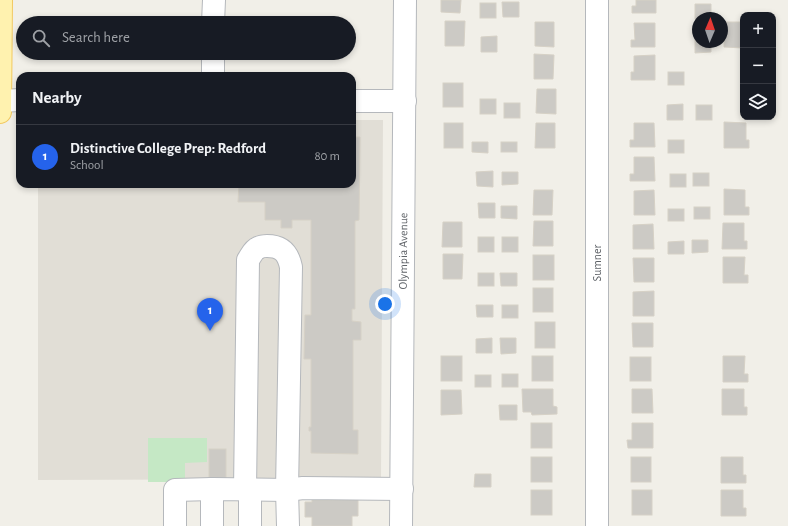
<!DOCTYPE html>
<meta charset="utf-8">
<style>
body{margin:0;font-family:"Alegreya Sans",sans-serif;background:#20242c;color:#f1f3f6}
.controls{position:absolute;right:12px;top:12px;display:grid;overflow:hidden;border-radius:8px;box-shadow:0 2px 6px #0003}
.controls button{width:36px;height:36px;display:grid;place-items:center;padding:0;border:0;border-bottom:1px solid #363941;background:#171b24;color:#f1f3f6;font:20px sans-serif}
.compass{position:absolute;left:692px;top:12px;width:36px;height:36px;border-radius:50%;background:#171b24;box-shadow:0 2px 6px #0003;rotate:2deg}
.you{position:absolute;left:385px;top:304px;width:14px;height:14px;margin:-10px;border:3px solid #fff;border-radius:50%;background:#1a73e8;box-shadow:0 0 0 6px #1a73e833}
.badge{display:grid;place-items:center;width:26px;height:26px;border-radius:50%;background:#2563eb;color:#fff;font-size:13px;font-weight:700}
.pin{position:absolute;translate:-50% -33px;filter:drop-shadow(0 1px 2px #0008)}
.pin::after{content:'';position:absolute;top:21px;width:14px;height:12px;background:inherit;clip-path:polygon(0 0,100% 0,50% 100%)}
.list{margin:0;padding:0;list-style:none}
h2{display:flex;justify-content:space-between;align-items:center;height:52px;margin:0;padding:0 16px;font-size:17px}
h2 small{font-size:13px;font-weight:400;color:#9ea1a6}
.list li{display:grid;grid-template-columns:26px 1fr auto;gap:12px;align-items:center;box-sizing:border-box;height:64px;padding:0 16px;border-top:1px solid #363941}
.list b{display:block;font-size:15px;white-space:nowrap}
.list p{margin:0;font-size:13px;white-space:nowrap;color:#9ea1a6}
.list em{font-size:13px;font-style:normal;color:#9ea1a6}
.icon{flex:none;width:22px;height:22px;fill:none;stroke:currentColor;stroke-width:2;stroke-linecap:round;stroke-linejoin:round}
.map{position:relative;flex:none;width:788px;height:526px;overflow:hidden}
.search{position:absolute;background:#171b24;box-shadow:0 2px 6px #0003;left:16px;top:16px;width:340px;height:44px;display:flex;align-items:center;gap:10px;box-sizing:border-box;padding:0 14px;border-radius:22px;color:#9ea1a6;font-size:15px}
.panel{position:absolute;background:#171b24;box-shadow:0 2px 6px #0003;left:16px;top:72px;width:340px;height:116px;border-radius:12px}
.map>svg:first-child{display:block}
.education{fill:#e1ded6}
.green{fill:#c5e8c5}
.building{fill:#cccac5;stroke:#d6d1c6}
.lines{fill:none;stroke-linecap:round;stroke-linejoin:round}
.minor-casing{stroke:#b5b8bc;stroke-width:24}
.major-casing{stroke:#f2c960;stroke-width:24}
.minor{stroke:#fff;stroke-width:22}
.major{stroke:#fff2af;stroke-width:22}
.labels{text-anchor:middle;stroke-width:3;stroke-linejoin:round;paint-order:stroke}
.street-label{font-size:12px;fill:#5f6368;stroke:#fff}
</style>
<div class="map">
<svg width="788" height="526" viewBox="0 0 788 526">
<rect width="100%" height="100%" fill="#f1efe8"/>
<path class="education" d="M352,120H383L381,479L38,480V184H352Z"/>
<path class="green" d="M148,438H207V462L185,463V482H148Z"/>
<g class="building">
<path d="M441,0H461L460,13L441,12Z"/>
<path d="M636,0H656V13H632V6H636Z"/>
<path d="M502,2H519V17H503Z"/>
<rect x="480" y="3" width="16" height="15"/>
<path d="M695,4H711V18H698V19H695Z"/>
<path d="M445,21H465L464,46H445Z"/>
<path d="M535,22H554V47L535,46Z"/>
<path d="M724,22H743V48L724,47Z"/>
<path d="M634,23H655V47H631V40H635Z"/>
<path d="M497,36V52H481V37Z"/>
<path d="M695,37H698V42H711V52L695,53Z"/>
<path d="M534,54L554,55L553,79H534Z"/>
<path d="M655,55V80H631V72H634V56Z"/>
<rect x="668" y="72" width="16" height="13"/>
<rect x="443" y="83" width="20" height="24"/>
<path d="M537,89H556V114L536,113Z"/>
<rect x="480" y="99" width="16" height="15"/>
<rect x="504" y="103" width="16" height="15"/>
<path d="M683,104V120H667V105Z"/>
<rect x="696" y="105" width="16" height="15"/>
<path d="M724,122L746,123V140H749V148H724Z"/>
<rect x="444" y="123" width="19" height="25"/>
<path d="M536,123H555V148H535Z"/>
<path d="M634,123H654L655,147H630V140H634Z"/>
<path d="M352,137H360L359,220L355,221V309H352V321L361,322V340H353V430H358V454L311,453V431H309V427H311V359H304L305,315H311V220H292V228H281V220H265V202H238L239,184H352Z"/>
<rect x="668" y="140" width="16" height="13"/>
<path d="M472,142H488V153L472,152Z"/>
<rect x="501" y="142" width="16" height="10"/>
<path d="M634,157H654L655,181H630V174H634Z"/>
<path d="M493,171V187L477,186L476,172Z"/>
<path d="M502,172H518V184L502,185Z"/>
<rect x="693" y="173" width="16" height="13"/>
<rect x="670" y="174" width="16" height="13"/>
<path d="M724,189L745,190V207H749V215H724Z"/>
<path d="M534,190H553L552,215H533Z"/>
<path d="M654,190L655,215H634V191Z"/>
<path d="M478,203H495V218H479Z"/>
<path d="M501,206H517V219L501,218Z"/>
<rect x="694" y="207" width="16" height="12"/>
<rect x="668" y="209" width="16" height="12"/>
<path d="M534,221H553V246H533Z"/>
<path d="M443,222H462V247H442Z"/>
<path d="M723,223H744V241H747V249H722Z"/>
<path d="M653,224L654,249H633V225Z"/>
<rect x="478" y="237" width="16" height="15"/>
<rect x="502" y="237" width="16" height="15"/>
<path d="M692,240H708V252L692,253Z"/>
<path d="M684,241V254H668V242Z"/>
<path d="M443,254H463L462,279H443Z"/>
<rect x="533" y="255" width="21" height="25"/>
<path d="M723,257H745L744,275H748V283H723Z"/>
<path d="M633,258H654V282H634Z"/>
<rect x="478" y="273" width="16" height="13"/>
<path d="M500,273H517V286H501Z"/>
<rect x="533" y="288" width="20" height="24"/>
<path d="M654,291V316H633V292Z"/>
<path d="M476,305H493V317H477Z"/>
<rect x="502" y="305" width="16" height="13"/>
<rect x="535" y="322" width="20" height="26"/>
<path d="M632,323H653V347H633Z"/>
<path d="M492,338V353H476V339Z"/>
<path d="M500,338H516V353L501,354Z"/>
<rect x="441" y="356" width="21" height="25"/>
<rect x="532" y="356" width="21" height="25"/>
<path d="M723,356H745L744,374H748V382H723Z"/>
<rect x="630" y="357" width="21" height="24"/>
<rect x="502" y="374" width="16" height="13"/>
<rect x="475" y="375" width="16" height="12"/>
<path d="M522,389H553V406L557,407V414L532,415L531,412H523Z"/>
<path d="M632,389H652L653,413H632Z"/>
<path d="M722,389H744V407H747V415H722Z"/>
<path d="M441,390H461L462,414L441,415Z"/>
<path d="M499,405H517V420H500Z"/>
<rect x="531" y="423" width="21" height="25"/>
<path d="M632,423H653V448H628L627,440H632Z"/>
<rect x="209" y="449" width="17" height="30"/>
<rect x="531" y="457" width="21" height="25"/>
<rect x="631" y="457" width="20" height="25"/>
<path d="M721,457H743V475H746V483H721Z"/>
<path d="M475,474H491V487H474Z"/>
<rect x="531" y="490" width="21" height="25"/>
<rect x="632" y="490" width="20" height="25"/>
<path d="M721,490H743V508H746V516H721Z"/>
<path d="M312,500H358V516H352V526H312V517H305V502H312Z"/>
</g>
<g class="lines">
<g class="minor-casing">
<g id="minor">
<path d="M213,23L214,0"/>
<path d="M213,76V53"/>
<path d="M0,101L20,100"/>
<path d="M352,101H405"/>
<path d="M245,490L248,260C251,256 253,250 258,248C261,246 264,246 267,246C282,246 288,253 291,267L287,490L288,526"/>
<path d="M175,526V490L212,489L287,490L303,488L402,489"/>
<path d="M212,526V489"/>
<path d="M250,526V490"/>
<path id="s1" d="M401,526L405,0"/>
<path d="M597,526V0"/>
</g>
</g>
<g class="major-casing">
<path id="major" d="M0,112L1,0"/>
</g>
<use href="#minor" class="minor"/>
<use href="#major" class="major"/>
</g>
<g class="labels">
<g class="street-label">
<text dy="4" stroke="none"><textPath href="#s1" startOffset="275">Olympia Avenue</textPath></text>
<text transform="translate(597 263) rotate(-90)" y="4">Sumner</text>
</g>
</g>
</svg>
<div class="controls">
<button>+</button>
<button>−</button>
<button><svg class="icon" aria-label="layers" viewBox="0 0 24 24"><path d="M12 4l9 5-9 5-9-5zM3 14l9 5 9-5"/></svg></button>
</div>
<svg class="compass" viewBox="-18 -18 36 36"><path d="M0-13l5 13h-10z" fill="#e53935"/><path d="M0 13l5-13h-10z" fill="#9ea1a6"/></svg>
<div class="you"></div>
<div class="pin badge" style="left:210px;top:331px">1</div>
<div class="search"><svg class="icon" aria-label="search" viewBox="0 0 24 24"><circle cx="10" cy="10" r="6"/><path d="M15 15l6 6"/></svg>Search here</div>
<section class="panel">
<h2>Nearby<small></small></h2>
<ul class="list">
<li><span class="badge">1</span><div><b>Distinctive College Prep: Redford</b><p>School</p></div><em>80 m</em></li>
</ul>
</section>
</div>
